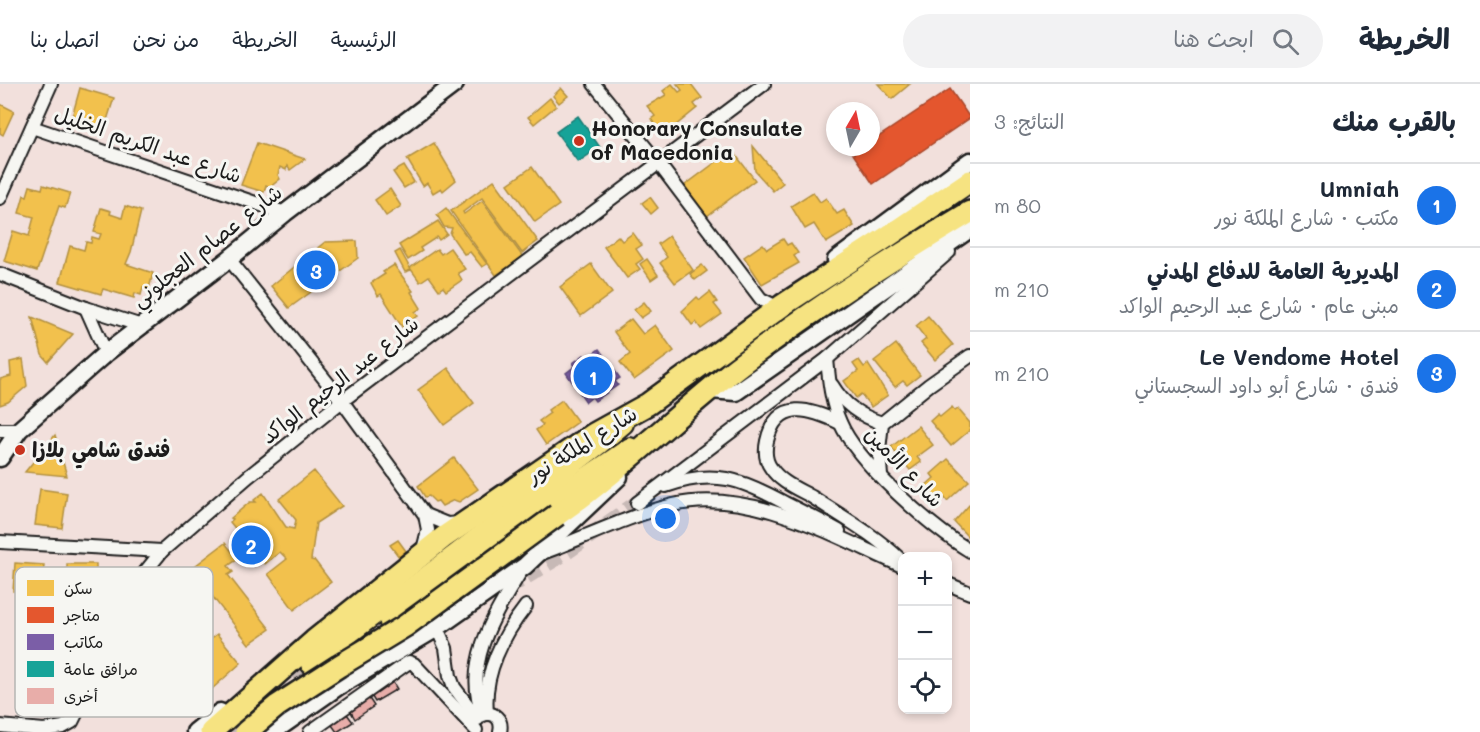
<!DOCTYPE html>
<html lang="ar">
<meta charset="utf-8">
<style>
body{margin:0;font-family:Mali,"Playpen Sans Arabic",sans-serif;background:#f2f2f3;color:#1f2937;direction:rtl}
.controls{position:absolute;right:18px;bottom:18px;display:grid;overflow:hidden;border-radius:12px;box-shadow:0 3px 9px #0003}
.controls button{width:54px;height:54px;display:grid;place-items:center;padding:0;border:0;border-bottom:2px solid #e0e1e3;background:#fff;color:#1f2937;font:30px sans-serif}
.compass{position:absolute;left:826px;top:18px;width:54px;height:54px;border-radius:50%;background:#fff;box-shadow:0 3px 9px #0003;rotate:9deg}
.you{position:absolute;left:666px;top:435px;width:21px;height:21px;margin:-15px;border:4px solid #fff;border-radius:50%;background:#1a73e8;box-shadow:0 0 0 9px #1a73e833}
.badge{display:grid;place-items:center;width:39px;height:39px;border-radius:50%;background:#1a73e8;color:#fff;font-size:20px;font-weight:700}
.pin{position:absolute;translate:-50% -50%;border:3px solid #fff;box-shadow:0 2px 6px #0006}
.list{margin:0;padding:0;list-style:none}
h2{display:flex;justify-content:space-between;align-items:center;height:78px;margin:0;padding:0 24px;font-size:26px}
h2 small{font-size:20px;font-weight:400;color:#747a83}
.list li{display:grid;grid-template-columns:39px 1fr auto;gap:18px;align-items:center;box-sizing:border-box;height:84px;padding:0 24px;border-top:2px solid #e0e1e3}
.list b{display:block;font-size:22px;white-space:nowrap}
.list p{margin:0;font-size:20px;white-space:nowrap;color:#747a83}
.list em{font-size:20px;font-style:normal;color:#747a83}
.icon{flex:none;width:33px;height:33px;fill:none;stroke:currentColor;stroke-width:2;stroke-linecap:round;stroke-linejoin:round}
.map{position:relative;flex:none;width:970px;height:648px;overflow:hidden;direction:ltr}
header{display:flex;align-items:center;gap:36px;box-sizing:border-box;height:84px;padding:0 30px;background:#fff;border-bottom:2px solid #e0e1e3}
header strong{font-size:28px}
nav{display:flex;gap:33px;margin-inline-start:auto;font-size:21px}
.search{width:420px;height:54px;background:#f2f2f3;display:flex;align-items:center;gap:15px;box-sizing:border-box;padding:0 21px;border-radius:33px;color:#747a83;font-size:22px}
main{display:flex}
aside{flex:1;background:#fff}
.map>svg:first-child{display:block}
.homes{fill:#f2c14e;stroke:#b2903f;stroke-width:1.5}
.shops{fill:#e4572e;stroke:#a84529;stroke-width:1.5}
.offices{fill:#7b5ea7;stroke:#5e4a7d;stroke-width:1.5}
.public{fill:#17a398;stroke:#187a73;stroke-width:1.5}
.building{fill:#e8ada9;stroke:#1c1c1c;stroke-width:1.5}
.lines{fill:none;stroke-linecap:round;stroke-linejoin:round}
.secondary-tunnel{stroke:#c7b9b6;stroke-width:16;stroke-dasharray:16 8;stroke-linecap:butt}
.primary-tunnel{stroke:#c7b9b6;stroke-width:18;stroke-dasharray:18 9;stroke-linecap:butt}
.street-casing{stroke:#1c1c1c;stroke-width:16}
.secondary-casing{stroke:#1c1c1c;stroke-width:21}
.primary-casing{stroke:#1c1c1c;stroke-width:22}
.highway-casing{stroke:#1c1c1c;stroke-width:26}
.street{stroke:#f6f6f2;stroke-width:12}
.secondary{stroke:#f6f6f2;stroke-width:16}
.primary{stroke:#f6e381;stroke-width:18}
.highway{stroke:#f6e381;stroke-width:21}
.highway-bridge-casing{stroke:#1c1c1c;stroke-width:26;stroke-linecap:butt}
.highway-bridge{stroke:#f6e381;stroke-width:21}
.poi-dot{fill:#c8321e;stroke:#f6f6f2;stroke-width:2}
.labels{text-anchor:middle;stroke-width:6;stroke-linejoin:round;paint-order:stroke}
.poi-label{font-size:21px;font-weight:bold;fill:#1c1c1c;stroke:#f6f6f2;text-anchor:start}
.street-label{font-size:21px;fill:#1c1c1c;stroke:#f6f6f2}
.key{fill:#f6f6f2;stroke:#b5b5b2;stroke-width:1.5}
.key-label{font-size:16px;fill:#1c1c1c}
</style>
<header>
<strong>الخريطة</strong>
<div class="search"><svg class="icon" aria-label="search" viewBox="0 0 24 24"><circle cx="10" cy="10" r="6"/><path d="M15 15l6 6"/></svg>ابحث هنا</div>
<nav><a>الرئيسية</a><a>الخريطة</a><a>من نحن</a><a>اتصل بنا</a></nav>
</header>
<main>
<aside>
<h2>بالقرب منك<small>النتائج: 3</small></h2>
<ul class="list">
<li><span class="badge">1</span><div><b>Umniah</b><p>مكتب · شارع الملكة نور</p></div><em>80 m</em></li>
<li><span class="badge">2</span><div><b>المديرية العامة للدفاع المدني</b><p>مبنى عام · شارع عبد الرحيم الواكد</p></div><em>210 m</em></li>
<li><span class="badge">3</span><div><b>Le Vendome Hotel</b><p>فندق · شارع أبو داود السجستاني</p></div><em>210 m</em></li>
</ul>
</aside>
<div class="map">
<svg width="970" height="648" viewBox="0 0 970 648">
<rect width="100%" height="100%" fill="#f2e0dc"/>
<filter id="ink" filterUnits="userSpaceOnUse"><feTurbulence type="fractalNoise" baseFrequency=".0167" numOctaves="2"/><feDisplacementMap in="SourceGraphic" scale="12" xChannelSelector="R" yChannelSelector="G"/><feConvolveMatrix kernelMatrix="1 2 1 2 8 2 1 2 1" color-interpolation-filters="sRGB"/></filter>
<g filter="url(#ink)">
<g class="homes">
<path d="M672,0L679,8L682,6L677,0H691L702,14L694,20L697,24L664,51L651,35L655,32L647,22L666,11L663,7Z"/>
<path d="M878,0H910L892,15Z"/>
<path d="M80,4L114,14L103,49L70,40Z"/>
<path d="M561,4L568,12L559,19L553,12Z"/>
<path d="M550,14L556,22L534,40L528,33Z"/>
<path d="M0,20L14,27L3,51L0,49Z"/>
<path d="M257,59L305,75L290,86L287,82L286,86L280,83L278,91L280,95L270,103L266,101L264,108L241,101Z"/>
<path d="M434,59L456,96L443,107L441,104L433,109L427,99L423,102L407,75Z"/>
<path d="M753,62L783,99L773,107L755,87Z"/>
<path d="M732,66L755,96L707,132L684,102Z"/>
<path d="M404,82L414,98L404,104L393,88Z"/>
<path d="M532,83L559,121L535,138L508,100Z"/>
<path d="M494,96L538,157L522,169L482,114L463,128L464,130L482,117L523,173L496,191L451,127Z"/>
<path d="M43,101L70,109L65,124L59,122L37,187L4,177L13,147L29,152L34,133L19,129L24,111L27,112L30,102L42,105Z"/>
<path d="M390,105L401,122L386,132L375,116Z"/>
<path d="M813,108L820,118L826,114L837,130L844,126L854,142L826,159L814,140L805,145L791,122Z"/>
<path d="M650,113L658,124L651,130L642,119Z"/>
<path d="M125,122L141,127L131,168L126,180L153,189L149,205L143,203L141,211L135,209L134,214L103,205L101,210L60,198L70,162L84,166L86,158L91,159L92,153L99,155L101,150L94,148L101,124L111,127L110,130L122,134Z"/>
<path d="M446,124L487,180L482,183L470,168L464,170L450,150L452,144L444,143L437,131Z"/>
<path d="M438,137L447,150L439,156L437,153L420,164L422,167L408,176L399,161Z"/>
<path d="M633,149L642,161L636,165L643,175L636,180L640,185L627,194L604,163L618,152L622,157Z"/>
<path d="M669,152L693,186L675,199L660,179L667,173L658,160Z"/>
<path d="M783,155L787,161L791,159L798,169L794,172L799,179L762,200L744,173L763,160L767,165Z"/>
<path d="M357,157L358,174L289,224L271,202L325,158Z"/>
<path d="M450,164L465,185L458,189L462,196L446,207L443,203L439,206L429,192L420,198L410,184L437,165L441,170Z"/>
<path d="M400,166L411,186L405,188L395,169Z"/>
<path d="M647,175L658,191L651,196L640,180Z"/>
<path d="M591,180L612,209L581,232L560,203Z"/>
<path d="M394,181L413,207L411,208L421,224L415,228L418,232L402,243L381,210L378,212L371,199L385,190L383,188Z"/>
<path d="M702,181L707,187L695,196L690,190Z"/>
<path d="M710,208L717,218L714,220L722,230L701,245L696,238L692,241L682,227L697,213L700,216Z"/>
<path d="M644,218L651,227L641,234L634,226Z"/>
<path d="M928,232L953,261L935,276L921,259L926,255L916,242Z"/>
<path d="M32,233L73,250L48,278L42,271Z"/>
<path d="M631,235L643,250L655,241L674,267L634,296L620,278L630,270L614,248Z"/>
<path d="M896,260L920,291L907,301L903,297L895,303L874,277Z"/>
<path d="M23,275L27,302L8,318L0,321V295L11,292L10,278Z"/>
<path d="M859,276L864,283L868,280L888,311L871,323L861,310L856,314L844,297L858,287L853,280Z"/>
<path d="M448,284L474,319L444,341L418,306Z"/>
<path d="M562,316L578,338L546,361L536,346L543,341L539,337L550,329L548,326Z"/>
<path d="M952,323L955,327L958,325L970,339V346L951,362L930,337L938,330L940,333Z"/>
<path d="M918,342L933,361L917,373L921,378L910,386L891,363Z"/>
<path d="M55,351L67,392L25,388Z"/>
<path d="M454,374L478,405L459,418L454,416L442,422L438,417L435,418L429,412L425,413L418,402Z"/>
<path d="M948,375L969,397L947,417L944,413L938,418L924,403L934,394L931,390Z"/>
<path d="M314,387L342,422L316,439L311,476L315,477L331,498L294,526L268,490L287,475L280,468L265,480L242,448H238L230,438L233,435L231,434L250,418H256L254,416L263,409L286,443L294,445L296,436L279,415Z"/>
<path d="M40,405L67,409L62,444L35,441Z"/>
<path d="M970,420V452L968,453L954,438Z"/>
<path d="M398,456L406,467L399,473L390,461Z"/>
<path d="M225,459L238,475L228,482L233,488L228,491L270,545L249,560L191,485Z"/>
<path d="M15,479L44,481L42,509L13,507Z"/>
<rect x="67" y="480" width="29" height="28"/>
<path d="M176,499L207,539L183,557L192,569L217,550L241,579L212,605L177,563L168,570L159,560L150,568L144,563L136,562V544L149,545L153,540L147,522Z"/>
</g>
<path class="shops" d="M950,5L970,34L873,100L853,70L864,63H871V58Z"/>
<path class="offices" d="M599,265L620,294L615,297L618,301L595,317L592,313L586,318L566,289L575,282L573,279L584,271L587,274Z"/>
<path class="public" d="M578,32L602,66L596,71L593,68L578,78L556,48Z"/>
<g class="building">
<path d="M392,597L397,605L375,618L370,610Z"/>
<path d="M368,613L374,622L355,635L350,626Z"/>
<path d="M347,630L353,638L337,648L332,641Z"/>
</g>
<g class="lines">
<path class="secondary-tunnel" d="M506,505L568,467L637,419"/>
<path class="primary-tunnel" d="M232,648L310,580"/>
<g class="street-casing">
<g id="street">
<path d="M594,0L659,80L761,215L775,222L783,221"/>
<path d="M32,43L285,129"/>
<path d="M0,114L51,0"/>
<path d="M229,175L342,317L425,431L428,446L422,470"/>
<path d="M0,190L86,224L142,242"/>
<path d="M86,224L106,269"/>
<path d="M827,275C829,296 831,318 840,338C857,379 932,444 970,467"/>
<path d="M832,301C844,321 860,332 882,339"/>
<path d="M840,339C811,325 777,313 767,357C765,366 765,376 771,384C780,398 798,405 812,413C843,433 875,451 902,477"/>
<path d="M0,346H19"/>
<path d="M881,392L879,366L882,339L929,301L970,272"/>
<path d="M666,402C714,384 743,396 785,419C803,428 821,437 839,447"/>
<path d="M637,419L827,275L949,168"/>
<path d="M425,431L447,440L461,439"/>
<path d="M0,458L162,467"/>
<path d="M540,470C584,454 627,432 673,421C750,403 834,452 902,482"/>
<path d="M948,500L970,509"/>
<path d="M437,544L446,564L450,592L454,603L478,635"/>
<path d="M487,628C483,590 503,551 526,522"/>
<path d="M482,631C494,627 503,635 500,648"/>
<path d="M483,631C462,579 495,530 521,487"/>
<path d="M0,642L44,646L63,643L72,638L80,622L92,567L97,556L112,529L162,467L249,392L342,317L764,0"/>
<path d="M310,648L409,578L414,580L476,646"/>
</g>
</g>
<g class="secondary-casing">
<g id="secondary">
<path d="M836,176L970,77"/>
<path d="M710,306L736,308L970,145"/>
<path d="M0,374L19,346L106,269L229,175L285,129L455,0"/>
<path d="M195,648L220,628"/>
<path d="M273,648L339,602L437,544L525,482L619,393"/>
</g>
</g>
<g class="primary-casing">
<g id="primary">
<path d="M389,539L567,406L630,363"/>
<path d="M310,580L599,361L624,340"/>
</g>
</g>
<g class="highway-casing">
<g id="highway">
<path d="M557,431C620,387 675,332 736,284C810,227 890,176 970,128"/>
<path d="M211,648L314,557L444,453L594,350L648,320L783,221L887,153L970,97"/>
</g>
</g>
<use href="#street" class="street"/>
<use href="#secondary" class="secondary"/>
<use href="#primary" class="primary"/>
<use href="#highway" class="highway"/>
<g class="highway-bridge-casing">
<path id="highway-bridge" d="M246,648L277,622L339,582L405,542L557,431"/>
</g>
<use href="#highway-bridge" class="highway-bridge"/>
</g>
</g>
<g class="poi-dot">
<circle cx="579" cy="57" r="6"/>
<circle cx="20" cy="366" r="6"/>
</g>
<g class="labels">
<g class="poi-label">
<text x="591" y="52">Honorary Consulate<tspan x="591" dy="24">of Macedonia</tspan></text>
<text x="32" y="373">فندق شامي بلازا</text>
</g>
<g class="street-label">
<text transform="translate(148 61) rotate(19)" y="7">شارع عبد الكريم الخليل</text>
<text transform="translate(207 162) rotate(-38)" y="7">شارع عصام العجلوني</text>
<text transform="translate(340 296) rotate(-38)" y="7">شارع عبد الرحيم الواكد</text>
<text transform="translate(582 361) rotate(-32)" y="7">شارع الملكة نور</text>
<text transform="translate(904 383) rotate(46)" y="7">شارع الأمين</text>
</g>
</g>
<rect x="15" y="483" width="198" height="150" rx="9" class="key"/>
<rect x="27" y="496" width="27" height="16" fill="#f2c14e"/>
<rect x="27" y="523" width="27" height="16" fill="#e4572e"/>
<rect x="27" y="550" width="27" height="16" fill="#7b5ea7"/>
<rect x="27" y="577" width="27" height="16" fill="#17a398"/>
<rect x="27" y="604" width="27" height="16" fill="#e8ada9"/>
<g class="key-label">
<text x="64" y="510">سكن</text>
<text x="64" y="537">متاجر</text>
<text x="64" y="564">مكاتب</text>
<text x="64" y="591">مرافق عامة</text>
<text x="64" y="618">أخرى</text>
</g>
</svg>
<div class="controls">
<button>+</button>
<button>−</button>
<button><svg class="icon" aria-label="locate" viewBox="0 0 24 24"><circle cx="12" cy="12" r="6"/><path d="M12 2v4M12 18v4M2 12h4M18 12h4"/></svg></button>
</div>
<svg class="compass" viewBox="-18 -18 36 36"><path d="M0-13l5 13h-10z" fill="#e53935"/><path d="M0 13l5-13h-10z" fill="#747a83"/></svg>
<div class="you"></div>
<div class="pin badge" style="left:593px;top:292px">1</div>
<div class="pin badge" style="left:251px;top:461px">2</div>
<div class="pin badge" style="left:316px;top:186px">3</div>
</div>
</main>
